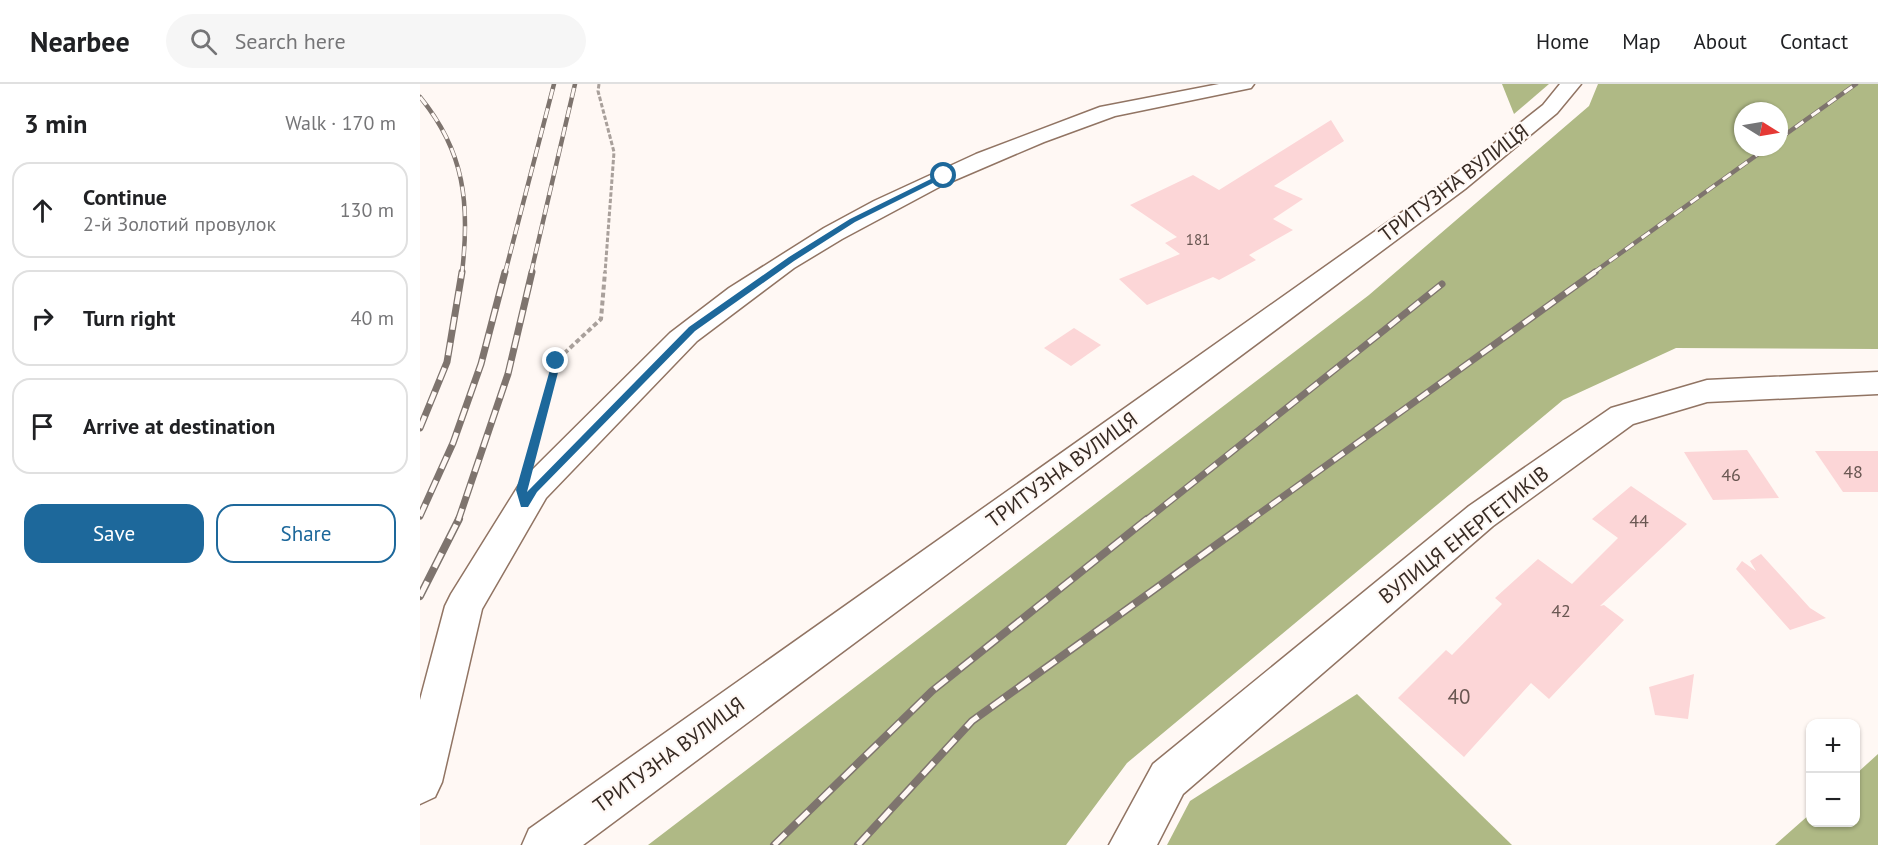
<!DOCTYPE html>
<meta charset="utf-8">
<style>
body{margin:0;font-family:"PT Sans",sans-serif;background:#f6f6f6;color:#202124}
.controls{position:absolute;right:18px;bottom:18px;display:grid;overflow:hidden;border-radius:12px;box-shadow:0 2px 4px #0004}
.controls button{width:54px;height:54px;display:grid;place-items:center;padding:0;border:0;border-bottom:2px solid #e0e0e0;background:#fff;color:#202124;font:30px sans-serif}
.compass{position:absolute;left:1314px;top:18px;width:54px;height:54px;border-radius:50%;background:#fff;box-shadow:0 2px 4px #0004;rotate:101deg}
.stop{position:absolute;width:18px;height:18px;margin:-14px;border:4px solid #1d689b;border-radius:50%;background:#fff}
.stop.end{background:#1d689b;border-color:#fff;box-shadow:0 2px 6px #0008}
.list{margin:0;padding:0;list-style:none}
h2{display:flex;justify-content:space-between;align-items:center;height:78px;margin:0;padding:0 24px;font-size:26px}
h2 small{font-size:20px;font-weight:400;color:#757577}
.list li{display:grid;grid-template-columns:39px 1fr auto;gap:18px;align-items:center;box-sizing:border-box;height:96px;margin:0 12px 12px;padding:0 12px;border:2px solid #e0e0e0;border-radius:18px}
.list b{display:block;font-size:22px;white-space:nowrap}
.list p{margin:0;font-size:20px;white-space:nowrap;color:#757577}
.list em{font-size:20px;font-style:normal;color:#757577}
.actions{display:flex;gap:12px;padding:18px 24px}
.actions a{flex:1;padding:14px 0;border:2px solid #1d689b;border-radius:18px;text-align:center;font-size:21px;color:#1d689b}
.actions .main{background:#1d689b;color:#fff}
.icon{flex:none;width:33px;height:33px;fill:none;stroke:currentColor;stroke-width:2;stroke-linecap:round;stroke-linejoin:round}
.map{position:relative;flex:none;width:1458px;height:761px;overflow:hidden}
header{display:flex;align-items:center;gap:36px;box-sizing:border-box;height:84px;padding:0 30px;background:#fff;border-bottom:2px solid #e0e0e0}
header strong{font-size:28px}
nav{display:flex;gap:33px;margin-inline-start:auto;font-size:21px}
.search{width:420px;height:54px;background:#f6f6f6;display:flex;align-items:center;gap:15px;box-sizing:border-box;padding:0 21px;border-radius:33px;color:#757577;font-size:22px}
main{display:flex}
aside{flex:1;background:#fff}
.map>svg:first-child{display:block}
.forest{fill:#afb985;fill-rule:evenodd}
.building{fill:#fcd6d7}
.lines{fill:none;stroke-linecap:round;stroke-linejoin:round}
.minor-casing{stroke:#917463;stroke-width:3}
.path-far1{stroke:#a9a09b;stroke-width:3;stroke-dasharray:4.5 2;stroke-linecap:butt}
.path{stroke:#a9a09b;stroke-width:4;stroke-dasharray:5 3;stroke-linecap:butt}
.minor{fill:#fff;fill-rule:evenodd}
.rail-far2-casing{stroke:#7e746e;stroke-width:4.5}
.rail-far1-casing{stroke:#7e746e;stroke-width:7}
.rail-casing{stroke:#7e746e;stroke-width:8}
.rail-far2{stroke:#fff8f4;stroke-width:3;stroke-dasharray:10;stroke-linecap:butt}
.rail-far1{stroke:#fff8f4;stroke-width:4.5;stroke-dasharray:13;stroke-linecap:butt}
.rail{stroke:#fff8f4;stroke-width:5;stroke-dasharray:16;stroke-linecap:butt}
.route{fill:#1d689b}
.labels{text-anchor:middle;stroke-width:4.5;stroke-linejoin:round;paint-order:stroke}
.far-number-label{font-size:15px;fill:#685651}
.number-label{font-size:18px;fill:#685651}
.street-label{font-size:21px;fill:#372b24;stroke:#fff8f4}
.near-number-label{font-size:21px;fill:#685651}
</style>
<header>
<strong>Nearbee</strong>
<div class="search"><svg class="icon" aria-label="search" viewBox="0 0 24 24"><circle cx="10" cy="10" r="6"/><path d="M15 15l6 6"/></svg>Search here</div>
<nav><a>Home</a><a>Map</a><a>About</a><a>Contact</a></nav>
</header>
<main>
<aside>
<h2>3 min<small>Walk · 170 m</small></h2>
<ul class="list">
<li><svg class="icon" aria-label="ahead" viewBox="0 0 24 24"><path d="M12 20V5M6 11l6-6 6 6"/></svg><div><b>Continue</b><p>2-й Золотий провулок</p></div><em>130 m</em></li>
<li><svg class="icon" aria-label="right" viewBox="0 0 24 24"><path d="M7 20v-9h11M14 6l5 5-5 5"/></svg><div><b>Turn right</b></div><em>40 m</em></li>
<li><svg class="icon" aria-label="arrive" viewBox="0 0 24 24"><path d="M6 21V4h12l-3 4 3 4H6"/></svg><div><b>Arrive at destination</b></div></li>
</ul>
<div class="actions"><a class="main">Save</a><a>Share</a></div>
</aside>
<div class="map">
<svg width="1458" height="761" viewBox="0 0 1458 761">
<rect width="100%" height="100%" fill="#fff8f4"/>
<g class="forest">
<path d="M1082,0H1129L1094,30Z"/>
<path d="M1178,0H1458V265L1256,264L1143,316L707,679L646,761H228L949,211L1169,22ZM1323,27H1359V63H1323Z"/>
<path d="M937,610L1092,761H747L770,717Z"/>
<path d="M1458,670V761H1355L1390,730V738H1436V690Z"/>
</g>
<g class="building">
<path d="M911,36L924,57L854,102L883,115L853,135L873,146L829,171L836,176L799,196L793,193L727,221L699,195L760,170L745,159L757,153L710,121L773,91L799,106Z"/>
<path d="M654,244L681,261L651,282L624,264Z"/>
<path d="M1327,366L1359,414L1293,416L1264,368Z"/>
<path d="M1395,367H1458V408H1423Z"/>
<path d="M1211,402L1267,440L1180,522L1184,521L1204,536L1129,615L1111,599L1044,673L978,614L1026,566L1032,571L1082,520L1075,514L1118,475L1152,500L1198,454L1172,435Z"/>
<path d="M1341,470L1390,524L1406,534L1370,546L1316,485L1322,477L1336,487L1330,477Z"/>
<path d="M1274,590L1268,635L1235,631L1229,603Z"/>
</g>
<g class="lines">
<g class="minor-casing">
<g id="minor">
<path d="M799,0H834L831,4L695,32L624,58L521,102L422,155L374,184L277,257L126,414L62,525L22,698L15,713L0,720V616L25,522L31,510L102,396L250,249L309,204L404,144L454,117L556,70L680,23Z"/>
<path d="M1140,0H1161L1137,29L1045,105L163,761H102L109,745L1029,95L1123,21Z"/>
<path d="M1458,288V310L1287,318L1213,340L1073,442L763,710L737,761H689L733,680L1049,422L1191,324L1287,296Z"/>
</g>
</g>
<path class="path-far1" d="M179,0L178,7L194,68L185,189"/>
<path class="path" d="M114,359L136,277L181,235L185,188"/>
<use href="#minor" class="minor"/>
<g class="rail-far2-casing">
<g id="rail-far2">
<path d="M0,13C45,68 50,120 42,189"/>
<path d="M1359,55L1436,0"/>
<path d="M85,189L134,0"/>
<path d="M111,189L155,0"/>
<path d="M1173,189L1348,63"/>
</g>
</g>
<g class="rail-far1-casing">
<g id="rail-far1">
<path d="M0,344L27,278L42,188"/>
<path d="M0,432L33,359L61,280L85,188"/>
<path d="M38,437L88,290L112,188"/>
<path d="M725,437L1022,200"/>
<path d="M829,437L1175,188"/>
</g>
</g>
<g class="rail-casing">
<g id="rail">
<path d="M0,512L39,435"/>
<path d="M354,761L512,607L727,435"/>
<path d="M438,761L552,637L832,435"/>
</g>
</g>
<use href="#rail-far2" class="rail-far2"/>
<use href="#rail-far1" class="rail-far1"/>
<use href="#rail" class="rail"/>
</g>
<path class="route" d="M521,90L527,92L435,138L374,177L275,247L117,408L108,423H101L96,406L133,275L141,277L107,408L269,243L369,173L430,135Z"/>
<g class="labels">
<g class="far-number-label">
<text x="778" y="161">181</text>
</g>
<g class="number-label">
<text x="1433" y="394">48</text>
<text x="1311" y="397">46</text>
<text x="1219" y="443">44</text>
<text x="1141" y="533">42</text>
</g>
<g class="street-label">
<text transform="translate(1034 99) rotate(-37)" y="7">ТРИТУЗНА ВУЛИЦЯ</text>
<text transform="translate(642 386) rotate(-36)" y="7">ТРИТУЗНА ВУЛИЦЯ</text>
<text transform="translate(1044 451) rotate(-38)" y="7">ВУЛИЦЯ ЕНЕРГЕТИКІВ</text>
<text transform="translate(249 671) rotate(-36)" y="7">ТРИТУЗНА ВУЛИЦЯ</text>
</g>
<g class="near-number-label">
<text x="1039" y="620">40</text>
</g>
</g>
</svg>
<div class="controls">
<button>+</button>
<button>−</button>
</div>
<svg class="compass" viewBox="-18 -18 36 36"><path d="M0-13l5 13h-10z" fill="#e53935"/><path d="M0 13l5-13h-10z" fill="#757577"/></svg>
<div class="stop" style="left:524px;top:92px"></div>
<div class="stop end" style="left:136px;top:277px"></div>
</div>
</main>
